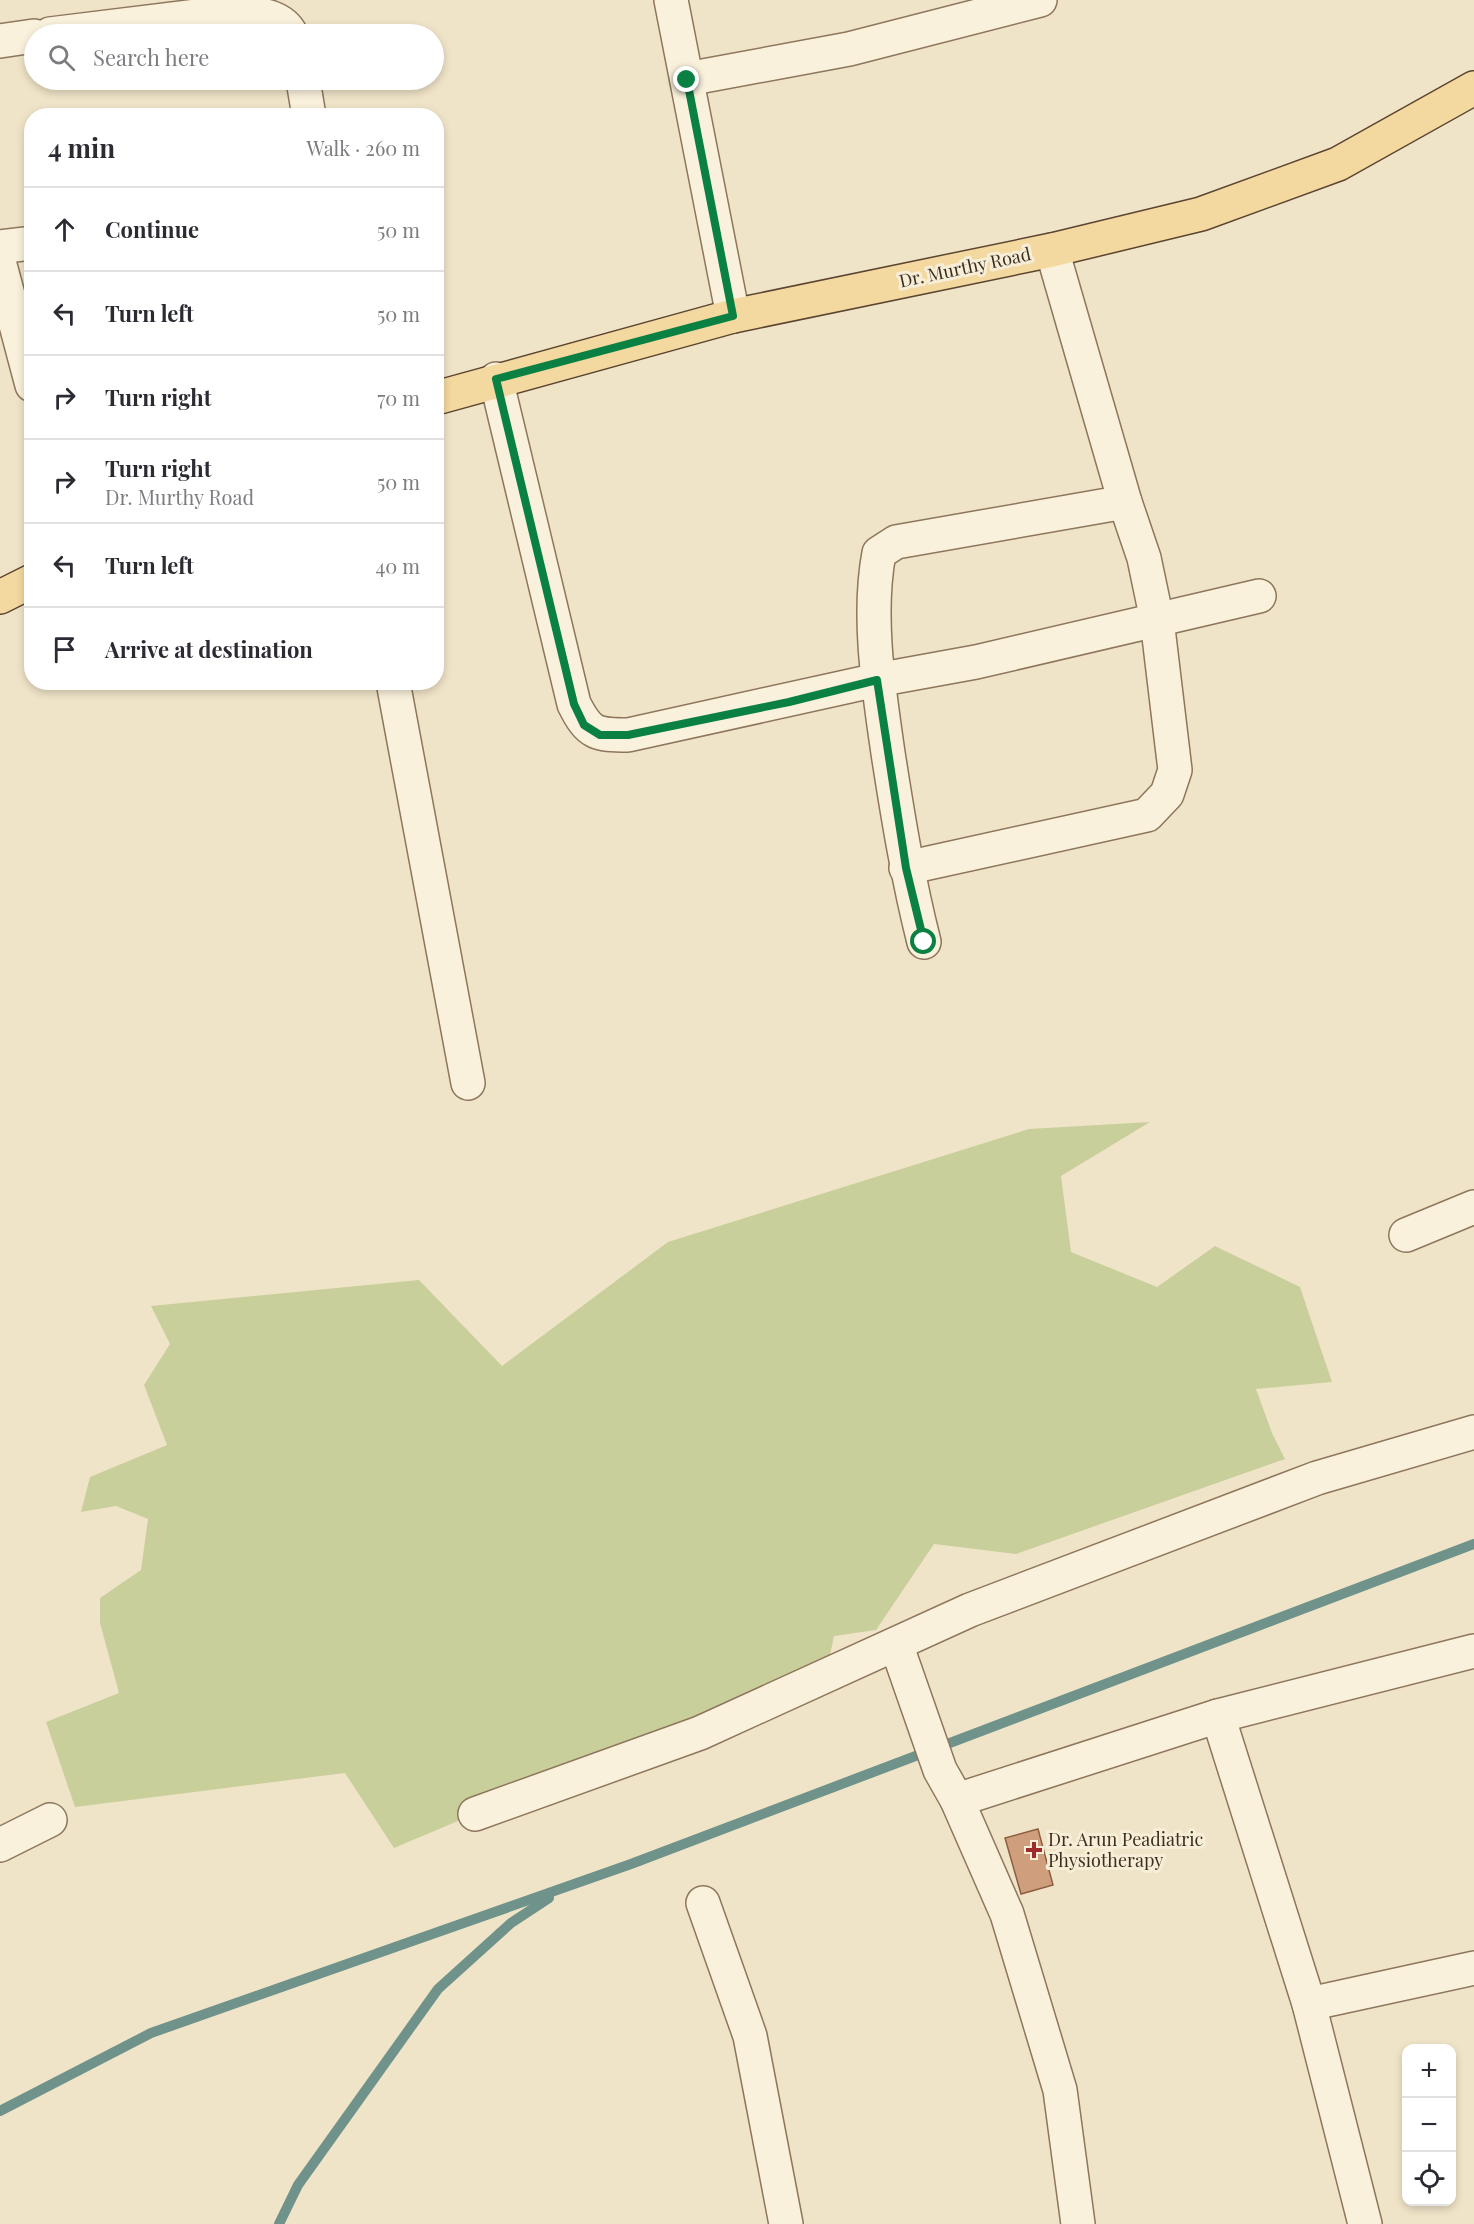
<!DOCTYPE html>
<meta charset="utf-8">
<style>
body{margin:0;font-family:"Playfair Display",serif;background:#f2f2f3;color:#2b2b33}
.controls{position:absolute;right:18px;bottom:18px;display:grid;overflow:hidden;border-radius:12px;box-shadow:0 3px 9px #0003}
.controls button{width:54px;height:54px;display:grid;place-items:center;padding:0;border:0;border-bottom:2px solid #e1e1e2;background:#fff;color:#2b2b33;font:30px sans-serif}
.stop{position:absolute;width:18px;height:18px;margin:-14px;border:4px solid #0b8043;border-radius:50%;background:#fff}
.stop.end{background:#0b8043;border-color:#fff;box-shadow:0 2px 6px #0008}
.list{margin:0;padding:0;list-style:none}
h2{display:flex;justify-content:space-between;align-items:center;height:78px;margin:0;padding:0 24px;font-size:26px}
h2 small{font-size:20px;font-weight:400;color:#7c7c81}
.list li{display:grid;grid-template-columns:39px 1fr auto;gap:18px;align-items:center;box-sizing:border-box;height:84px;padding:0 24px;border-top:2px solid #e1e1e2}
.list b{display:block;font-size:22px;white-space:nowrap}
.list p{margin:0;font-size:20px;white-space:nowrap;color:#7c7c81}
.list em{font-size:20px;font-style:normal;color:#7c7c81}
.icon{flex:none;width:33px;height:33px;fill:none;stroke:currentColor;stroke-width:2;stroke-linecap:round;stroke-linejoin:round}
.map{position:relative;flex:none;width:1474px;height:2224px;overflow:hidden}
.search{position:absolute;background:#fff;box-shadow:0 3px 9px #0003;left:24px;top:24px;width:420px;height:66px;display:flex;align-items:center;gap:15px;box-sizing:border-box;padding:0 21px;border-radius:33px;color:#7c7c81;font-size:22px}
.panel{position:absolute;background:#fff;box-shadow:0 3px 9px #0003;left:24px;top:108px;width:420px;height:582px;border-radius:24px}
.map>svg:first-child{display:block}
.green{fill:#c9cf9b}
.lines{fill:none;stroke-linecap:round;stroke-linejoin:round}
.stream{stroke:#6f938a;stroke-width:10}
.building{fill:#cf9f7d;stroke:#8d5f41;stroke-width:1.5}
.minor-casing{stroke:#8d765c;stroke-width:36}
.major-casing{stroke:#5b4430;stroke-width:36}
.minor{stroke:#faf1dc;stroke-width:33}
.major{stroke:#f3d9a0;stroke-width:33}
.route{stroke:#0b8043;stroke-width:8}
.poi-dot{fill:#9e2a2b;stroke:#f7eed8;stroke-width:2}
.labels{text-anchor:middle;stroke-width:6;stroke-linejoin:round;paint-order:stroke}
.street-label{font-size:18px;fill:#3d2e20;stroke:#f7eed8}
.poi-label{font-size:18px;fill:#3d2e20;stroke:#f7eed8;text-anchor:start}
</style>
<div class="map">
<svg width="1474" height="2224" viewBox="0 0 1474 2224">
<rect width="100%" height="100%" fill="#f0e4c8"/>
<path class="green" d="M1150,1122L1061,1176L1071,1252L1157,1287L1215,1246L1300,1287L1332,1382L1256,1389L1272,1433L1285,1459L1016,1554L934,1544L876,1630L834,1636L828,1665L394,1848L345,1773L75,1807L46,1722L119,1693L100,1623V1598L141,1570L148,1519L116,1506L81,1512L90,1477L167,1445L144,1385L170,1344L151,1306L419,1280L502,1366L668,1242L1029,1129Z"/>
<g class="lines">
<g class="stream">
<path d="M0,2111L151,2033L631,1864L1474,1544"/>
<path d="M279,2224L298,2185L438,1989L511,1923L549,1898"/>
</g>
</g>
<path class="building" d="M1038,1829L1053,1885L1021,1894L1005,1838Z"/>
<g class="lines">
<g class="minor-casing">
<g id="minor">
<path d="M671,0L733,316"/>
<path d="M50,34L237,11C257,14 281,15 291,34"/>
<path d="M0,41L34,36"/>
<path d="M687,79L849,49L1040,0"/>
<path d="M303,80L309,116"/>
<path d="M0,247L32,243"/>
<path d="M0,265L32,385"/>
<path d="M496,379L574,704C589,734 596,735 628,735L877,680L976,662L1259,596"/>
<path d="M393,682L468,1083"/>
<path d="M906,868L1147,815L1167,794L1175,770L1157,620L1144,558L1125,502L1052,250"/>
<path d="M924,942C908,879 898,817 888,753C879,690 867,617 879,553L896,542L1125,502"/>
<path d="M1406,1235L1474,1207"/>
<path d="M896,1644L940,1770L957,1800L1007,1914L1060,2090L1078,2224"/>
<path d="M1218,1716L1309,2004L1365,2224"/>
<path d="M957,1800L1218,1716L1474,1651"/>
<path d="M475,1814L700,1733L970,1610L1317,1478L1474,1432"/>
<path d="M0,1845L50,1820"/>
<path d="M703,1903L750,2036L786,2224"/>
<path d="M1309,2004L1474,1968"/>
</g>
</g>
<g class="major-casing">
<g id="major">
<path d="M436,398L733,316L1052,250L1201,214L1338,164L1474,88"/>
<path d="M0,597L32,581"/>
</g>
</g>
<use href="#minor" class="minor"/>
<use href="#major" class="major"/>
</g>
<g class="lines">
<path class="route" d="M687,80L733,316L496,379L574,704L584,725L600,735H628L789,702L877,680L906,868L924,942"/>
</g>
<path class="poi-dot" d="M1031 1841h6v6h6v6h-6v6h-6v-6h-6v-6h6z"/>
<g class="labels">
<g class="street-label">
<text transform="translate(965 268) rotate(-12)" y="6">Dr. Murthy Road</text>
</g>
<g class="poi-label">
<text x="1048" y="1846">Dr. Arun Peadiatric<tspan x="1048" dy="21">Physiotherapy</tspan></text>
</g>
</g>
</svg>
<div class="controls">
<button>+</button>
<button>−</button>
<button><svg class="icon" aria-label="locate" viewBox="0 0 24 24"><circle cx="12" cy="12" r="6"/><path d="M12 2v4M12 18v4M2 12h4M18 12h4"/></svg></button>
</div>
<div class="stop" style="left:924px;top:942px"></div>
<div class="stop end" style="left:687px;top:80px"></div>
<div class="search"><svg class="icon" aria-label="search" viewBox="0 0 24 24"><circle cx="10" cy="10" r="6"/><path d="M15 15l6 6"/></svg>Search here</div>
<section class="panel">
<h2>4 min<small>Walk · 260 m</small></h2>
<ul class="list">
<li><svg class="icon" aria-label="ahead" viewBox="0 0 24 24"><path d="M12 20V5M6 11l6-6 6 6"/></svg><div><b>Continue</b></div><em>50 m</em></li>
<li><svg class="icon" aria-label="left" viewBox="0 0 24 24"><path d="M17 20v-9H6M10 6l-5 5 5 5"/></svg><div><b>Turn left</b></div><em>50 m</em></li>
<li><svg class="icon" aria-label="right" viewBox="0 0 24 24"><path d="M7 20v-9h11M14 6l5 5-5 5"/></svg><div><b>Turn right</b></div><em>70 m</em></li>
<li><svg class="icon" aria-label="right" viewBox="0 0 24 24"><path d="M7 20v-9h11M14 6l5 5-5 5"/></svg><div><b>Turn right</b><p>Dr. Murthy Road</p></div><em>50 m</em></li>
<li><svg class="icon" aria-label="left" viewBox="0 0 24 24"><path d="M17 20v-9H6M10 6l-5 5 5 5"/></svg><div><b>Turn left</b></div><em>40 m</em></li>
<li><svg class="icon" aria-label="arrive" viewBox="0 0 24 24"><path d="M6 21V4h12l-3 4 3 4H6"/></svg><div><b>Arrive at destination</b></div></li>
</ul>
</section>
</div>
